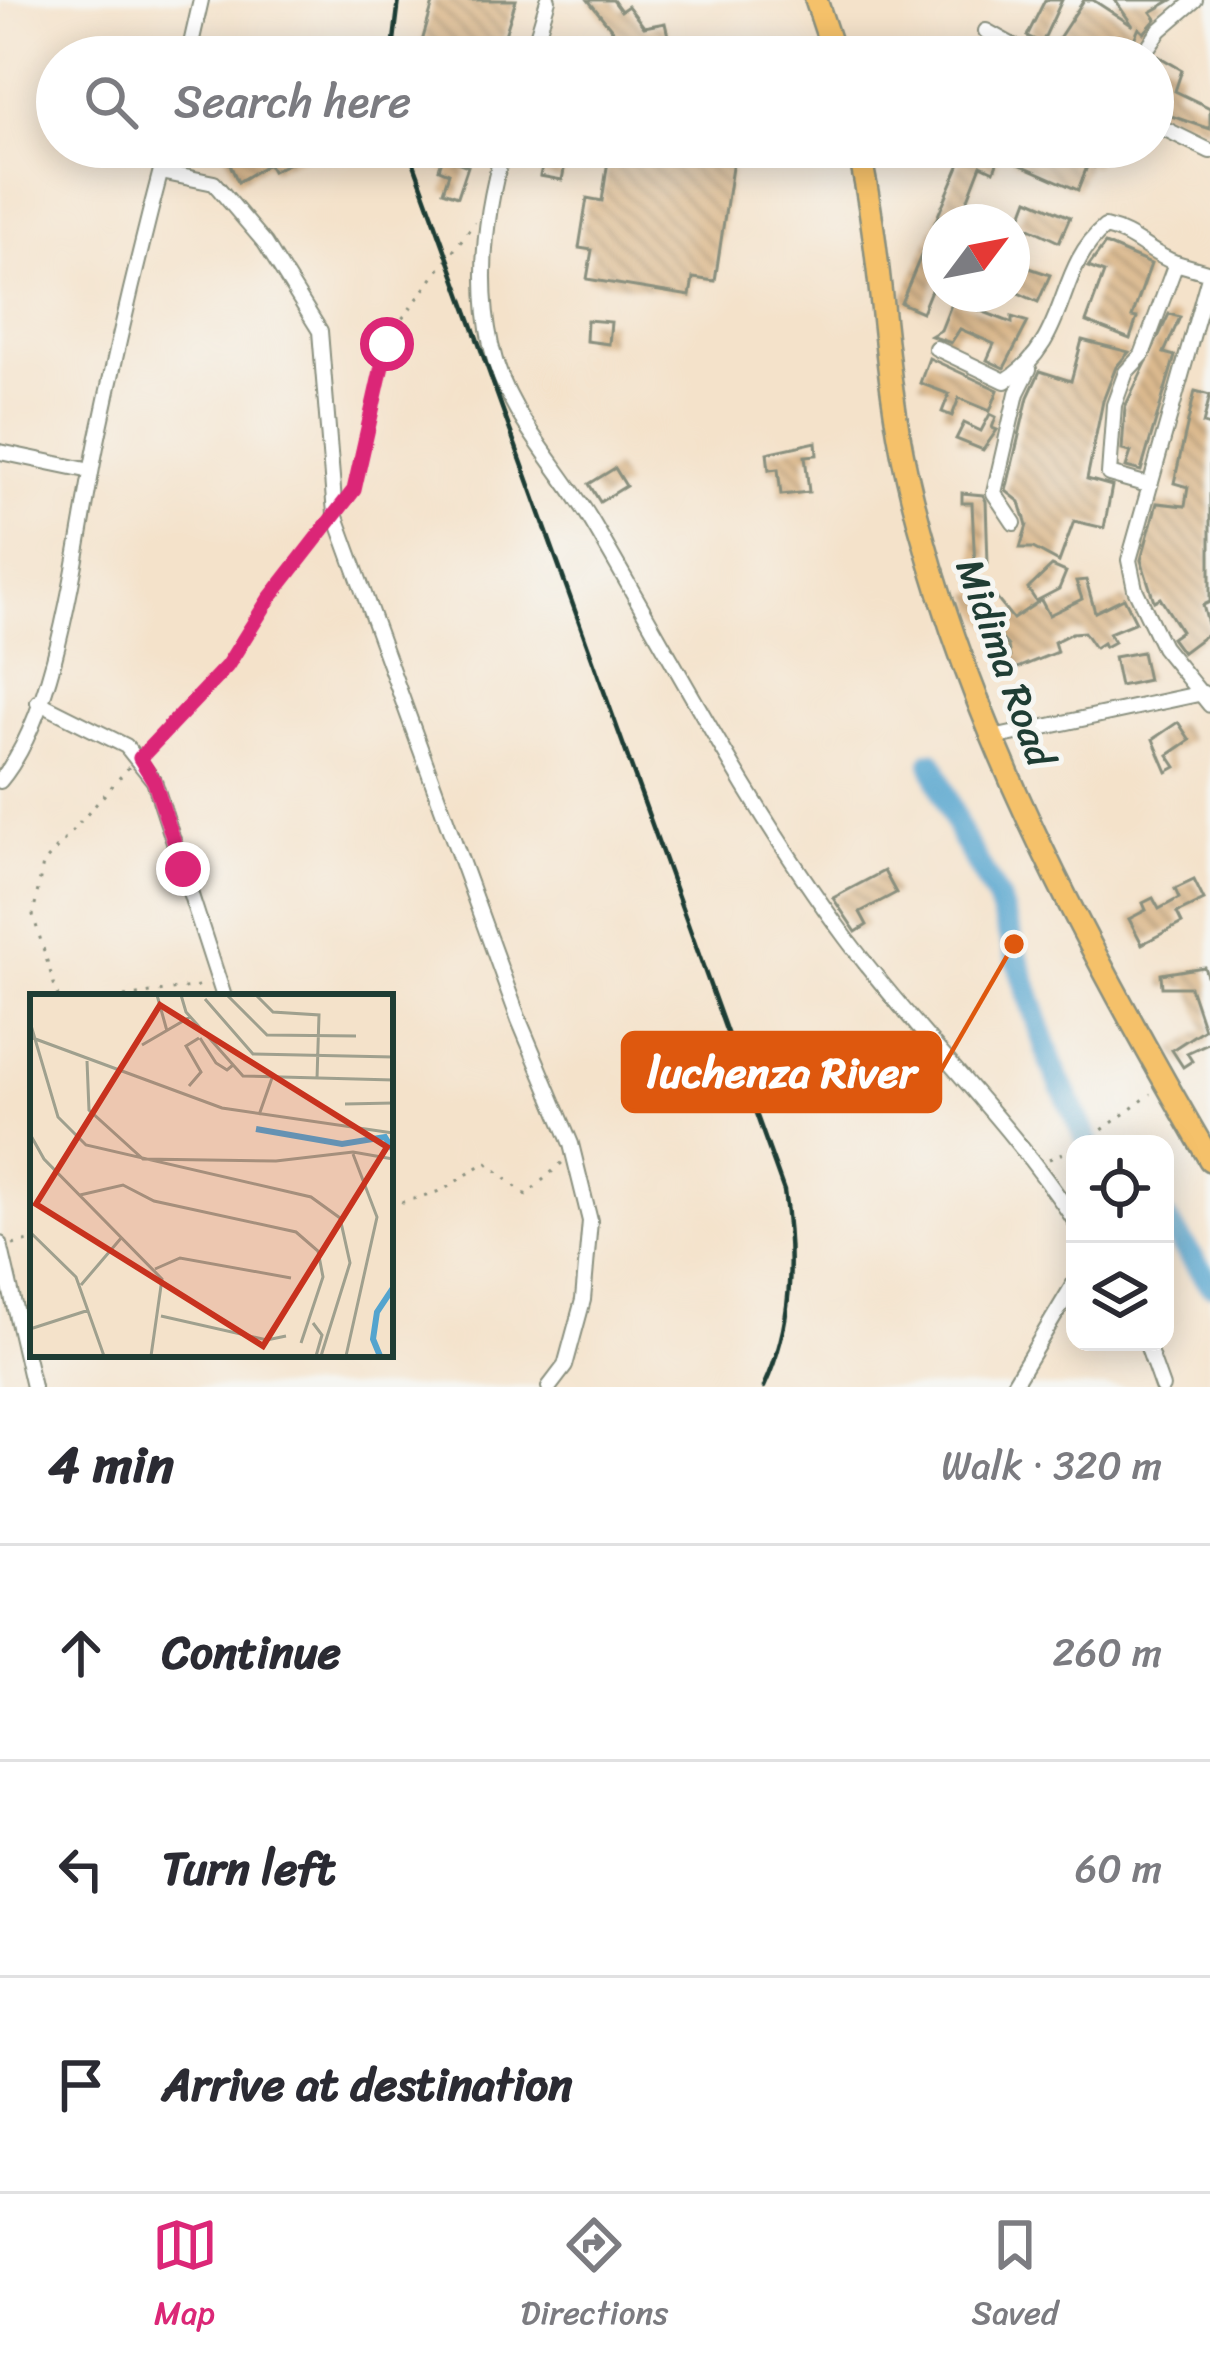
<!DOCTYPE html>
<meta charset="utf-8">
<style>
body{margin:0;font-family:Sriracha,sans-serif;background:#f2f2f3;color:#2b2b33}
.controls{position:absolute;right:36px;bottom:36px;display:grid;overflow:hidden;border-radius:24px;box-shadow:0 6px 30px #0003}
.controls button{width:108px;height:108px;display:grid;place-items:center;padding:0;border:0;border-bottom:3px solid #e1e1e2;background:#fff;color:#2b2b33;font:60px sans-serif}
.compass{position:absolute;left:922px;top:204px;width:108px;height:108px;border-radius:50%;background:#fff;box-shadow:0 6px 30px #0003;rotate:58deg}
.stop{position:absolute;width:36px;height:36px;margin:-27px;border:9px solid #db2777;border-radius:50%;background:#fff}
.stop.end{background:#db2777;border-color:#fff;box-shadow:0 3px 12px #0008}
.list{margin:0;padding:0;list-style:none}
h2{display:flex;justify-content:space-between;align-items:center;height:156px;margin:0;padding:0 48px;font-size:51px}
h2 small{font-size:39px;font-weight:400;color:#7c7c81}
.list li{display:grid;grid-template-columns:78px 1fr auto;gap:36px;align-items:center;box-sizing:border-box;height:216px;padding:0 48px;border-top:3px solid #e1e1e2}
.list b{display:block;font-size:45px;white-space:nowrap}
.list em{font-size:39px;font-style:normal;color:#7c7c81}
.icon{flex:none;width:66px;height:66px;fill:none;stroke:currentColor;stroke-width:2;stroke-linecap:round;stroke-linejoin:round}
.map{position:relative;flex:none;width:1210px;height:1387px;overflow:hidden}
.search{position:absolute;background:#fff;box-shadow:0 6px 30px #0003;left:36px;right:36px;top:36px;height:132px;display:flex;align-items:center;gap:30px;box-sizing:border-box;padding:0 42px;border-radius:66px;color:#7c7c81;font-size:45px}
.sheet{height:804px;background:#fff}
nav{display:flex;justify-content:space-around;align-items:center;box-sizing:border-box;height:168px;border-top:3px solid #e1e1e2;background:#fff;font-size:33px;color:#7c7c81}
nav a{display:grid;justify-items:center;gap:6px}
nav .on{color:#db2777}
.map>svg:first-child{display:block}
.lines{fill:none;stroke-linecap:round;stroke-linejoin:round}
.river{stroke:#54a4ce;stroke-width:24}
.building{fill:url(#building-back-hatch)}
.minor-casing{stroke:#8a907f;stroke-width:18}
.primary-casing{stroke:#8a907f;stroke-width:26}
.path{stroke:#8a907f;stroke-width:3;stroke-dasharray:3 9;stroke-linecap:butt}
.minor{stroke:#fff;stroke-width:14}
.primary{stroke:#f5c16b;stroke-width:21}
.rail{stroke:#1f3d34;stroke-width:4.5}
.route{stroke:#db2777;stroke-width:15}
.labels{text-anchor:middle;stroke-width:10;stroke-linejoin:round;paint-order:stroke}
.street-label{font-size:39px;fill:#1f3d34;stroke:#f6f6f2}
.inset-river{fill:none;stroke:#54a4ce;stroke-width:6}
.inset-road{fill:none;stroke:#9fa08e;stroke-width:3}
.view{fill:#c8321e;fill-opacity:0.15;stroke:#c8321e;stroke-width:6}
.inset-edge{fill:none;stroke:#1f3d34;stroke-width:6}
.leader{fill:none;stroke:#de580e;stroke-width:4.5}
.callout-dot{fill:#de580e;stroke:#f6f6f2;stroke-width:4.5}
.callout{fill:#de580e;stroke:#de580e;stroke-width:4.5}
.callout-label{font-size:42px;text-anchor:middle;font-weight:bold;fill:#fff}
</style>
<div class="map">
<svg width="1210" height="1387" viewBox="0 0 1210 1387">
<defs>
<pattern id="building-back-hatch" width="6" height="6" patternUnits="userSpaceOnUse" patternTransform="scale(3)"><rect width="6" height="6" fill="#dcba8f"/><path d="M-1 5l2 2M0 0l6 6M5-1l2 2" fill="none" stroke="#b29876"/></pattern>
</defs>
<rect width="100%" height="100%" fill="#f6f6f2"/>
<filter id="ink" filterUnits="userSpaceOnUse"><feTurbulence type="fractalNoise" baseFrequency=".00833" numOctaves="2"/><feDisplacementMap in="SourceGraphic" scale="24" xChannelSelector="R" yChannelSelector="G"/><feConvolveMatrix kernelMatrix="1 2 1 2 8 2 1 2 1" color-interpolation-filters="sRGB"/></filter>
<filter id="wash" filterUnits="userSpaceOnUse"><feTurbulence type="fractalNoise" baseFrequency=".004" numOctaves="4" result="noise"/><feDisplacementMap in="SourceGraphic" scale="48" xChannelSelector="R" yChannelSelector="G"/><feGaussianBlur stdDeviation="2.7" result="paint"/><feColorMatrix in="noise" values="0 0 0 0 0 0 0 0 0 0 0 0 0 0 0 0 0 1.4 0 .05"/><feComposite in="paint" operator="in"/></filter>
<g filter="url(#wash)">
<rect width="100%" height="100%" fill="#f4e2ca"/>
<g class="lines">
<g class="river">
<path d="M932,763L961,835L998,899L1051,1063L1089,1144"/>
<path d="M1165,1219L1210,1284"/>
</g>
</g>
<g id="blocks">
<g class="building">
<path d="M434,0H516L498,57H437L438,51L421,45Z"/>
<path d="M588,0H613L621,11L628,6L644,27L665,23L670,45L634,57Z"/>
<path d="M1045,0H1062L1042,43L1027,36Z"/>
<path d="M1084,0H1093L1133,26L1115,0H1172L1151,12L1156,19L1144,33L1139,28L1126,57H1082L1057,41Z"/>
<path d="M578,39L609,47L606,57H573Z"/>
<path d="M1158,56L1182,70L1175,91L1210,108V129L1153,110Z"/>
<path d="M325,147L272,171L268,164L238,182L223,149Z"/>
<path d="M515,147L568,149L562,180L540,176L544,158L514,152Z"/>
<path d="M610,147H735L715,281L693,278L690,296L587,279L592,250L579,248L587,198L602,201Z"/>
<path d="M967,147L994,150L991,157L998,160L994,171L981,165L959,222H940V268L922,312L901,303Z"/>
<path d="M1018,147H1039L1059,157L1063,147H1072L1098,157L1094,167L1088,164L1078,190L1012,161Z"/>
<path d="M443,157L468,166L458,196L443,191L449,173L439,169Z"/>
<path d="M1028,199L1070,217L1059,242L1019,223Z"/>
<path d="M1105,244L1151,264L1132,317L1137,318L1130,339L1086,322L1104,273L1088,267Z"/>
<path d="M1012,262L1050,275L1038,302L1012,290Z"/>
<path d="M953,300L1012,323V317L1028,322L1004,368L987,360L994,344L960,329L951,343L931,336L941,330Z"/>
<path d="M1169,314L1180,317L1164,353L1175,356L1141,471L1126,467L1131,452L1122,450L1125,407Z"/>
<path d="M587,320L611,322L609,344L586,341Z"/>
<path d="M1082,340L1129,352L1116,367L1103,401L1087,479L1112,486L1104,528L1074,521L1059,562L1033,548H1020L1027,525L1020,502L1006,491L1028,397L1040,371L1071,381Z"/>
<path d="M929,358L998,390L990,411L959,398L952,416L942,412L949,394L920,383Z"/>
<path d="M1195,391L1210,395L1203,424L1210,426V602L1203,605L1210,632L1182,653L1171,638L1181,631L1160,598L1154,601L1141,560L1157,503L1185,506L1188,487L1174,483Z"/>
<path d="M990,414L996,417L992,428L997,430L983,450L956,439L964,423L981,431Z"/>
<path d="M816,442L817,455L805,456L809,492L781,495L778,469L769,470L767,453Z"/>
<path d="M615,468L626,486L600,502L589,484Z"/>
<path d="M962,493L983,495L986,501L988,564L975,569L972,503H962Z"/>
<path d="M1052,566L1066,572L1059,589L1036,601L1028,589Z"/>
<path d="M1086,580L1095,612L1124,598L1136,622L1109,633L1114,642L1105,647L1103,643L1095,648L1084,632L1072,633L1054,642L1057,652L1010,671L1005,661L1010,658L1008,646L972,606L976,603L970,595L985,584L1013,619L1041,600L1049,615L1082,599L1076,581Z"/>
<path d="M1142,652L1148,680L1120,686L1114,657Z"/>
<path d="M1178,722L1190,740L1168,755L1176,767L1167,772L1153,739Z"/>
<path d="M884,871L896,893L860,912L867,925L856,932L833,898Z"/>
<path d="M1194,880L1204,900L1177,913L1182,923L1142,944L1129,919L1146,910L1143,903L1153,898L1159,909L1179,898L1175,889Z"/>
<path d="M1204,967L1210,984V1042L1187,1053L1192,1061L1183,1067L1172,1050L1204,1029L1190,987H1162L1161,974Z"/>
</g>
</g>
</g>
<g filter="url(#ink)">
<use href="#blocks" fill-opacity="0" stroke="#8a907f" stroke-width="3"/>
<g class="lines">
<g class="minor-casing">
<g id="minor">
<path d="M986,31L1033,57"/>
<path d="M188,57L201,0"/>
<path d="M531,57L548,0"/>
<path d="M1141,57L1160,30L1195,0"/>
<path d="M1153,123L1210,151"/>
<path d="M504,147C486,209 477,280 491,345C506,415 559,465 594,525C675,663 750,809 846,938C918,1035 1009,1120 1075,1221"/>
<path d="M161,172L214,183L265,243L320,331L335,514L519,1020L571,1144L590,1221L583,1300L565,1366L549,1387"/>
<path d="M936,348L1005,381C1071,340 1054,269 1105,227C1133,233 1149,253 1176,263"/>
<path d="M0,452L91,471"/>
<path d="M1148,485L1109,474L1114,405L1126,372L1142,355L1176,263L1210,273L1129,560L1135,589L1163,647L1210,705"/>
<path d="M1014,523L994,493L1017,393L1029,369"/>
<path d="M38,702L126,746L154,781L224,997"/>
<path d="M993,738L1203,693"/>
<path d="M0,781C62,707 78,528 99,432C119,337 142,241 167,147"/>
<path d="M0,1244L33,1387"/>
<path d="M1146,1342L1162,1387"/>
<path d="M1012,1387L1075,1282"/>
</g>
</g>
<g class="primary-casing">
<g id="primary">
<path d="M816,0L835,57"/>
<path d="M858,147C883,253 882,364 906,471C962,717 1084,944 1210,1160"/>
</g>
</g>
<g class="path">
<path d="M346,500L362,468L393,331L475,222"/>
<path d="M145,752L227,666L326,527"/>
<path d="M58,997L33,915L43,864L129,767"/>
<path d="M124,997L205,985"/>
<path d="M390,1060H391"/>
<path d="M1083,1144L1151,1094"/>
<path d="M1049,1159L1075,1148"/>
<path d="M390,1197L403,1202L443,1190L486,1162L526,1195L563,1162"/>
<path d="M13,1245L33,1240"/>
</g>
<use href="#minor" class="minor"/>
<use href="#primary" class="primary"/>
<g class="rail">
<path d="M392,57L399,0"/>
<path d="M408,147L784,1191C794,1258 793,1325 764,1387"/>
</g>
</g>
</g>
<g class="lines" filter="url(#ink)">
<path class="route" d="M183,869L154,781L140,758L227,666L269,599L354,490L387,344"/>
</g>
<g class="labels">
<g class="street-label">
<text transform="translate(1006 662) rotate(70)" y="14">Midima Road</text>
</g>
</g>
<g transform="translate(30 994)">
<rect width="363" height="363" fill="#f4e2ca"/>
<path class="inset-river" d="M226,135L312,150L355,143L363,156M350,362L343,345L347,318L363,294"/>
<path class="inset-road" d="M127,1L137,37M151,1L156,18L213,82L363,86M197,1L237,41L326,42M226,1L243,18L289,21L287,85M175,5L223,60L363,63M0,28L28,123L56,151L281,203L310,224L320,269L291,362M0,43L192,114L363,139M170,44L186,69L197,76L203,71M112,51L160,23M57,67L59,116L113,165L246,167L323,158L363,165M159,92L171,78L156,52L169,44M315,110L363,109M229,121L242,84M0,140L14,165L132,285L121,362M50,201L93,191L124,207L266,238L288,257L293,283L271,349M0,238L46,283L74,362M125,275L150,264L261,284M51,291L92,243M131,322L237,346L256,342M283,329L292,341L286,362M0,335L59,316M316,362L347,223L323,160"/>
<path class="view" d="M130,11L357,153L233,352L6,210Z"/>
<rect width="363" height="363" class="inset-edge"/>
</g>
<path class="leader" d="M1014 944L940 1072"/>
<circle class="callout-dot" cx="1014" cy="944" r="12"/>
<rect class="callout" x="623" y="1033" width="317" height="78" rx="12"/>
<g class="callout-label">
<text x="782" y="1087">luchenza River</text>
</g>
</svg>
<div class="controls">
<button><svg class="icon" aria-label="locate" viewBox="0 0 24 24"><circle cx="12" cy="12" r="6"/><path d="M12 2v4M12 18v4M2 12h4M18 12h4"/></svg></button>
<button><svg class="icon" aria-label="layers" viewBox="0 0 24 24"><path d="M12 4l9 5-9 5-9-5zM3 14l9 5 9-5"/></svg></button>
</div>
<svg class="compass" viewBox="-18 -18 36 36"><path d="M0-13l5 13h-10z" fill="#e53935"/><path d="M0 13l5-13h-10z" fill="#7c7c81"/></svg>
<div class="stop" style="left:387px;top:344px"></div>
<div class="stop end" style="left:183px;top:869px"></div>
<div class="search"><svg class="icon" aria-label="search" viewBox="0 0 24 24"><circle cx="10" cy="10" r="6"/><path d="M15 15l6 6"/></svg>Search here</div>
</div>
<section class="sheet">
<h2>4 min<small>Walk · 320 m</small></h2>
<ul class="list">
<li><svg class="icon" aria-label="ahead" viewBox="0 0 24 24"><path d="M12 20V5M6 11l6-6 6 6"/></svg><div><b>Continue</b></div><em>260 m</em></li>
<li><svg class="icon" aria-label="left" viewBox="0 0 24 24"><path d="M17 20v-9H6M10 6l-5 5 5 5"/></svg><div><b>Turn left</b></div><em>60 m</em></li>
<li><svg class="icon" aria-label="arrive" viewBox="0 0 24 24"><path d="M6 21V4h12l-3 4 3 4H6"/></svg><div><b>Arrive at destination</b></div></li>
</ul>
</section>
<nav>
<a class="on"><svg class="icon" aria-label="map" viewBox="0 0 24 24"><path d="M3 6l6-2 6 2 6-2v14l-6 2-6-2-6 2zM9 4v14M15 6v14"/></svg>Map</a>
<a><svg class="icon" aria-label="directions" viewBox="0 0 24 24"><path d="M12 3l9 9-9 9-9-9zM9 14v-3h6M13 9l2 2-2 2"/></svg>Directions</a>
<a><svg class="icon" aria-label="saved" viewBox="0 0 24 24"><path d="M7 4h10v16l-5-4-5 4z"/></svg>Saved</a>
</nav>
